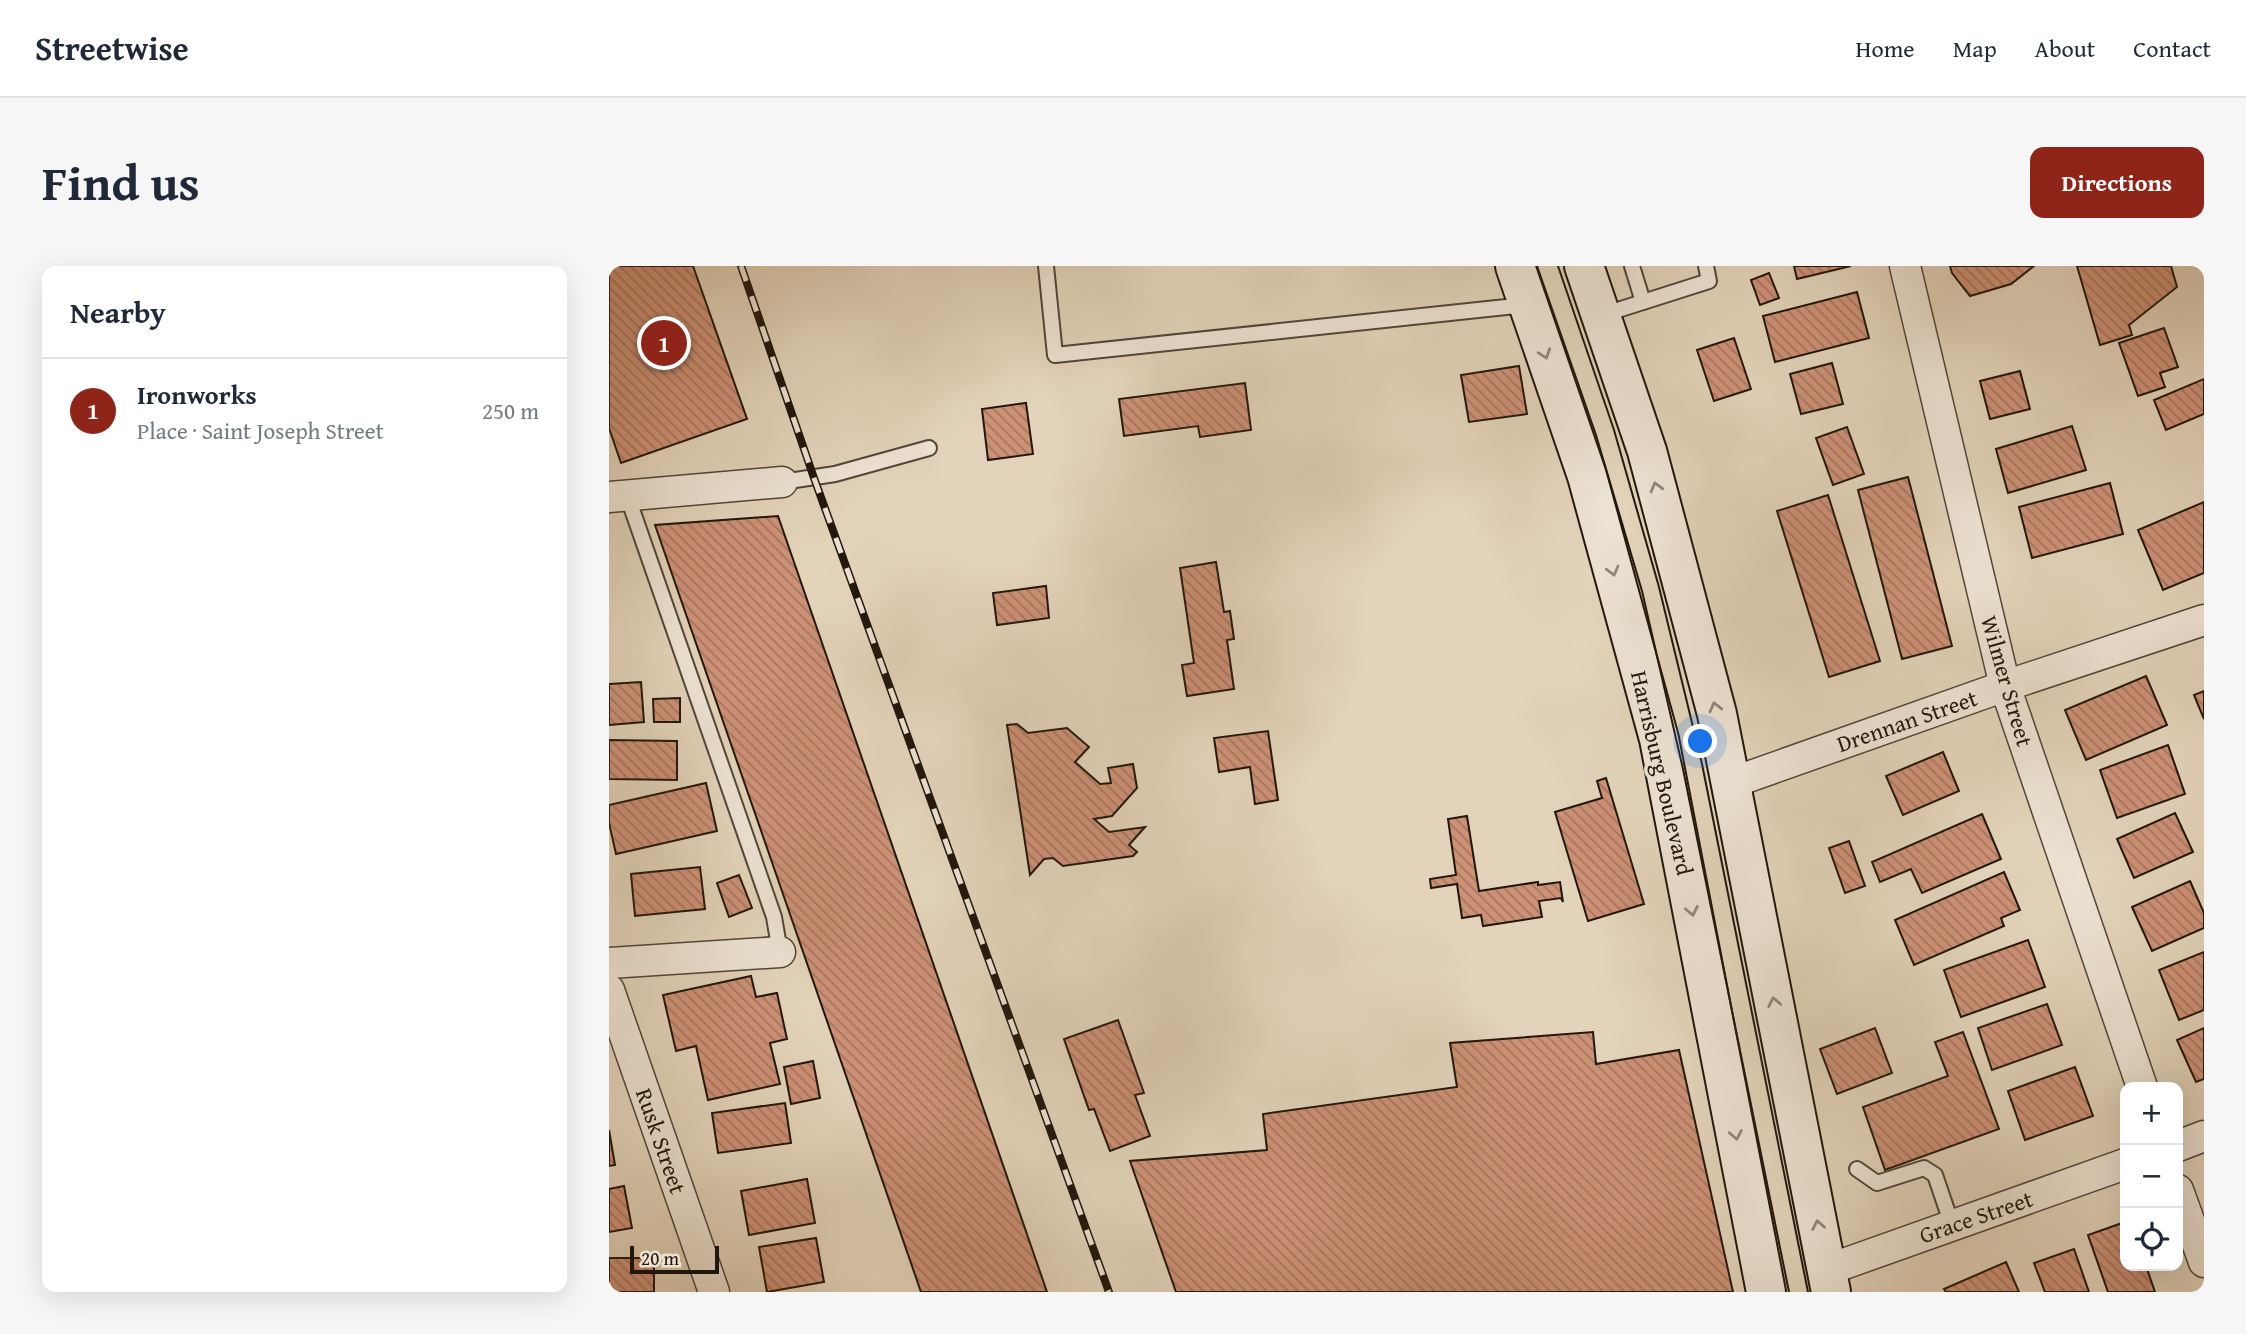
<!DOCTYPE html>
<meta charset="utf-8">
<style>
body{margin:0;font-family:"Gentium Book Plus",serif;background:#f6f6f7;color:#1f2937}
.controls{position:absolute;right:21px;bottom:21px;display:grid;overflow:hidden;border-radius:14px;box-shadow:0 7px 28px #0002}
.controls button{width:63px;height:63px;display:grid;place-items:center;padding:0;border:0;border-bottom:2px solid #e0e1e3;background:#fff;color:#1f2937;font:35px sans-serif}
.scale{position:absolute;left:21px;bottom:18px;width:89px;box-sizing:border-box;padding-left:7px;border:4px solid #21170c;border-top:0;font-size:19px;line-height:24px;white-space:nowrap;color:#21170c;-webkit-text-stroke:5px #ece2d2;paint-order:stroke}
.you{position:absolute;left:1092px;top:476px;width:24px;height:24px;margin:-18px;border:5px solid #fff;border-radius:50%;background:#1a73e8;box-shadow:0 0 0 10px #1a73e833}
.badge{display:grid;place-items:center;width:46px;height:46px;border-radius:50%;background:#8f2418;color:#fff;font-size:23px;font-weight:700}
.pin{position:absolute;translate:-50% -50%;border:4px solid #fff;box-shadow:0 2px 7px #0006}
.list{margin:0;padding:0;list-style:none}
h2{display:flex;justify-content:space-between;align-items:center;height:91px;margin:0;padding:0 28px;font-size:30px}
h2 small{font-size:23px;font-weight:400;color:#747a83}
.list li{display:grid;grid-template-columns:46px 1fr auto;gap:21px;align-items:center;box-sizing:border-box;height:105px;padding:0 28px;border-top:2px solid #e0e1e3}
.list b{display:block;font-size:26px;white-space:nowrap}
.list p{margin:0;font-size:23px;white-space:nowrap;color:#747a83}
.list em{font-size:23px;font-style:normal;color:#747a83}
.icon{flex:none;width:38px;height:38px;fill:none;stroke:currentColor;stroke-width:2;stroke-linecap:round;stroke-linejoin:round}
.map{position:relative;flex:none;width:1595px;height:1026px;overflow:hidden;border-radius:14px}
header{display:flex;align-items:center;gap:42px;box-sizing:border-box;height:98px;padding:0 35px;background:#fff;border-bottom:2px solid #e0e1e3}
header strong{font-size:33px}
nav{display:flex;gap:38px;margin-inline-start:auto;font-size:24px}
.intro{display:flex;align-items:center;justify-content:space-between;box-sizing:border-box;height:168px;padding:0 42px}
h1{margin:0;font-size:49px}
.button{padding:18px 32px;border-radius:14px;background:#8f2418;color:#fff;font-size:24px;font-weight:700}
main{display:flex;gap:42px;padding:0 42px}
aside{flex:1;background:#fff;border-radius:14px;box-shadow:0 7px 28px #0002}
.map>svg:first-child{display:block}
.building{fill:url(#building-back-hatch);stroke:#21170c;stroke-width:2}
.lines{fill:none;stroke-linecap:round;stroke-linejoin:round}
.service-casing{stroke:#514638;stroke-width:18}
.minor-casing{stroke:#514638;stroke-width:33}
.secondary-casing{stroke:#21170c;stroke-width:42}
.service{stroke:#ece2d2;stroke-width:14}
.minor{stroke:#ece2d2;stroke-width:30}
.secondary{stroke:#ece2d2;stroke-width:38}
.tram{stroke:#21170c;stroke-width:2}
.rail-casing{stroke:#21170c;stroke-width:8}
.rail{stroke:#ece2d2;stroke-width:5;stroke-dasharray:16;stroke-linecap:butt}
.oneway{stroke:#918779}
.labels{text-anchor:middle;stroke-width:7;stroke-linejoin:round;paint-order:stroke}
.street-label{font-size:23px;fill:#21170c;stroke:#ece2d2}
</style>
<header>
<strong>Streetwise</strong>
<nav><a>Home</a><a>Map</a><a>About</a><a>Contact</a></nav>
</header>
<div class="intro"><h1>Find us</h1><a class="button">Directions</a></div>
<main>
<aside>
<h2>Nearby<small></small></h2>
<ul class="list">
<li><span class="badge">1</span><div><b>Ironworks</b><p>Place · Saint Joseph Street</p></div><em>250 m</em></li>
</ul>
</aside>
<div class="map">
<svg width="1595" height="1026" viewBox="0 0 1595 1026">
<defs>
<pattern id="building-back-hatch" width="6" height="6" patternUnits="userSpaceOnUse" patternTransform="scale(1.75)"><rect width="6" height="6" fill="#cd9176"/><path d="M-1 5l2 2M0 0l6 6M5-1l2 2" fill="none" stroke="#a6755f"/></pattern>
</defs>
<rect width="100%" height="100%" fill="#e2d3ba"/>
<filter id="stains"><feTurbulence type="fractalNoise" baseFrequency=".00286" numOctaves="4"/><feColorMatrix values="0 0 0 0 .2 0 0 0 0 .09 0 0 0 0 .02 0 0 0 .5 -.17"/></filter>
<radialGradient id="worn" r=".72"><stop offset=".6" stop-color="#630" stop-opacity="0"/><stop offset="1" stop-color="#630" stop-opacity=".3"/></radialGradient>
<g class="building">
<path d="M0,0H84L138,153L12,197L0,162Z"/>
<path d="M1185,0H1242L1188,13Z"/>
<path d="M1341,0H1425L1402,18L1361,30L1343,7Z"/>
<path d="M1468,0H1562L1568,21L1520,59L1523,69L1491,79Z"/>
<path d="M1160,7L1170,32L1151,39L1142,14Z"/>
<path d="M1248,26L1260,72L1166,96L1154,50Z"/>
<path d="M1555,62L1569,101L1551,107L1556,121L1529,130L1510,77Z"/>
<path d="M1125,72L1142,123L1105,135L1088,84Z"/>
<path d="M1223,97L1234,138L1192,148L1181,108Z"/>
<path d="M910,100L918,148L860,156L852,109Z"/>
<path d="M1411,105L1421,143L1381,153L1371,115Z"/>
<path d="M1595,113V148L1557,164L1545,134Z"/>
<path d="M636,117L642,164L591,171L589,160L515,170L510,133Z"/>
<path d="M417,137L424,188L379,194L373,143Z"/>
<path d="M1463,160L1477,204L1399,227L1387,183Z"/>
<path d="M1238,161L1255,208L1224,219L1207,172Z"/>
<path d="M1299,211L1343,380L1293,393L1249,224Z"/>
<path d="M1501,217L1514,268L1423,292L1410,241Z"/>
<path d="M1219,229L1271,395L1220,411L1168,245Z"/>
<path d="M1595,236V307L1554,324L1529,264Z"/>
<path d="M169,250L438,1026H312L46,259Z"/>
<path d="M607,296L615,346L621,345L625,373L618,374L625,423L578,430L573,399L585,397L571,302Z"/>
<path d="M437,320L440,352L388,359L384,327Z"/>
<path d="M1537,410L1558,459L1477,494L1456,444Z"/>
<path d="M32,416L35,456L0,459V418Z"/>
<path d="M1595,425V453L1585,429Z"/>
<path d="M71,432V456H45L44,433Z"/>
<path d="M408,458L419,467L458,462L480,481L466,496L491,518L502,517L499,502L524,498L528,522L503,550L485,553L500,566L536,561L520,579L528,586L524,590L454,600L444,592L435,593L421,609L398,459Z"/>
<path d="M659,465L669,534L646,538L641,501L610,506L605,472Z"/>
<path d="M0,474L68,475V514L0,513Z"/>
<path d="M1559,479L1576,528L1508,552L1491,504Z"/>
<path d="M1334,486L1350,525L1294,549L1277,510Z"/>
<path d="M997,512L1035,638L979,655L946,546L993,532L988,515Z"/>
<path d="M97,517L108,565L7,588L0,557V539Z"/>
<path d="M1566,547L1584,586L1525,612L1508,573Z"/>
<path d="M1373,548L1392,593L1313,627L1302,603L1271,616L1263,596Z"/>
<path d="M858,550L870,625L929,616V619L951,616L954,636L952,632L930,635L933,651L874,660L872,649L853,652L848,618L822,622L821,613L847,609L839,553Z"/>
<path d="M1240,575L1256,620L1236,627L1220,582Z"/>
<path d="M91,601L96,643L26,650L22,608Z"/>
<path d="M1395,606L1411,644L1392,652L1395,660L1305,699L1286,654Z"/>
<path d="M130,609L143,642L120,651L108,617Z"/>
<path d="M1581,615L1595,647V662L1543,685L1523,641Z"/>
<path d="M1419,674L1436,721L1352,751L1335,704Z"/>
<path d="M1595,686V744L1570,754L1550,704Z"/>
<path d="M142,710L147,731L168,727L178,773L161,777L171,818L99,834L87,780L67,785L54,729Z"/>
<path d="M1438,738L1453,779L1383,804L1369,762Z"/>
<path d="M509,754L535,827L526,829L541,870L501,885L485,843L480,844L455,773Z"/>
<path d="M1266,762L1283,807L1228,828L1211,783Z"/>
<path d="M1595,762V813L1587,816L1568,774Z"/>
<path d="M984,766L987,798L1070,784L1124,1026H567L521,895L658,884L654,848L848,821L841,777Z"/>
<path d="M1354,766L1390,863L1276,904L1254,841L1339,810L1326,776Z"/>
<path d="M204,795L211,832L182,838L175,801Z"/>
<path d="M1466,801L1484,850L1416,874L1399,825Z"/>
<path d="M176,837L182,877L109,887L103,847Z"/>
<path d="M0,864L6,899L0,900Z"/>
<path d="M198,913L206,957L140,969L132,925Z"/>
<path d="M15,920L23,962L0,966V923Z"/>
<path d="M1516,956V1000H1537L1546,1026H1499L1479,969Z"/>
<path d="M207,972L215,1016L158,1026L150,981Z"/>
<path d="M1465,983L1480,1026H1436L1425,997Z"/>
<rect x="0" y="992" width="45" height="34"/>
<path d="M1397,996L1410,1026H1337L1335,1023Z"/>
</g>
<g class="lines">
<g class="service-casing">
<g id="service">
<path d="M437,0L446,89L916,39"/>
<path d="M1034,36L1100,15L1097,0"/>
<path d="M993,49L1034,36L1023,0"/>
<path d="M173,216L226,208L320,182"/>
<path d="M18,229L165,651L171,686"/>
<path d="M1248,903L1268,917L1315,902L1326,909L1343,959"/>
</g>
</g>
<g class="minor-casing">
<g id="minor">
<path d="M1296,0L1396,420L1533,821"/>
<path d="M0,231L173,216"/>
<path d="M1122,517L1396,420L1595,354"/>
<path d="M0,697L171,686"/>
<path d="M0,724L105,1026"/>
<path d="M1569,880L1595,870"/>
<path d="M1569,924L1595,996"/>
<path d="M1218,1004L1516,898"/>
</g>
</g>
<g class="secondary-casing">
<g id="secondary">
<path d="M906,0L978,210L1050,473L1157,1026"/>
<path d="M975,0L1038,185L1108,448L1222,1026"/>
</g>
</g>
<use href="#service" class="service"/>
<use href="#minor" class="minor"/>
<use href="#secondary" class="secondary"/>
<g class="tram">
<path d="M928,0L987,169L1033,325L1074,503L1180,1026"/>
<path d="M949,0L1005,164L1050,321L1093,498L1199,1026"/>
</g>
<g class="rail-casing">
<path id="rail" d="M132,0L205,212L500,1026"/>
</g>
<use href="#rail" class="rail"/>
</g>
<defs><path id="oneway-chevron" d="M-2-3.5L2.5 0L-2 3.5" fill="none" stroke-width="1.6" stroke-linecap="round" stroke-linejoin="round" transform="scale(1.75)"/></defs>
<g class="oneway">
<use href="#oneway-chevron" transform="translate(936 88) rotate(71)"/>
<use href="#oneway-chevron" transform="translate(1047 221) rotate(-105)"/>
<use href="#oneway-chevron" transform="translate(1004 305) rotate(75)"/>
<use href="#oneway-chevron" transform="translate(1106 441) rotate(-104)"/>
<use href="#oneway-chevron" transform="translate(1083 645) rotate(79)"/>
<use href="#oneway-chevron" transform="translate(1165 736) rotate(-101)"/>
<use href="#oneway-chevron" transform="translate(1127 869) rotate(79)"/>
<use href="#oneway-chevron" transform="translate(1209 959) rotate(-101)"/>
</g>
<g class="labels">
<g class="street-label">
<text transform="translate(1398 415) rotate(74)" y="8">Wilmer Street</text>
<text transform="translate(1298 455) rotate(-19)" y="8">Drennan Street</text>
<text transform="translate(1053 507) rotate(77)" y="8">Harrisburg Boulevard</text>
<text transform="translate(52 875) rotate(71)" y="8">Rusk Street</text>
<text transform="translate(1367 951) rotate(-19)" y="8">Grace Street</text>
</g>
</g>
<rect width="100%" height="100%" filter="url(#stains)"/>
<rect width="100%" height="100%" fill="url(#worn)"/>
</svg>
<div class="controls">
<button>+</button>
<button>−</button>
<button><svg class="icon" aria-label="locate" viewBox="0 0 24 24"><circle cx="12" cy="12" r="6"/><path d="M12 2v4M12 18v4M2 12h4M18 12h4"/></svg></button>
</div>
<div class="scale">20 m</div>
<div class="you"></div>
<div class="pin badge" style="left:55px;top:77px">1</div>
</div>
</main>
